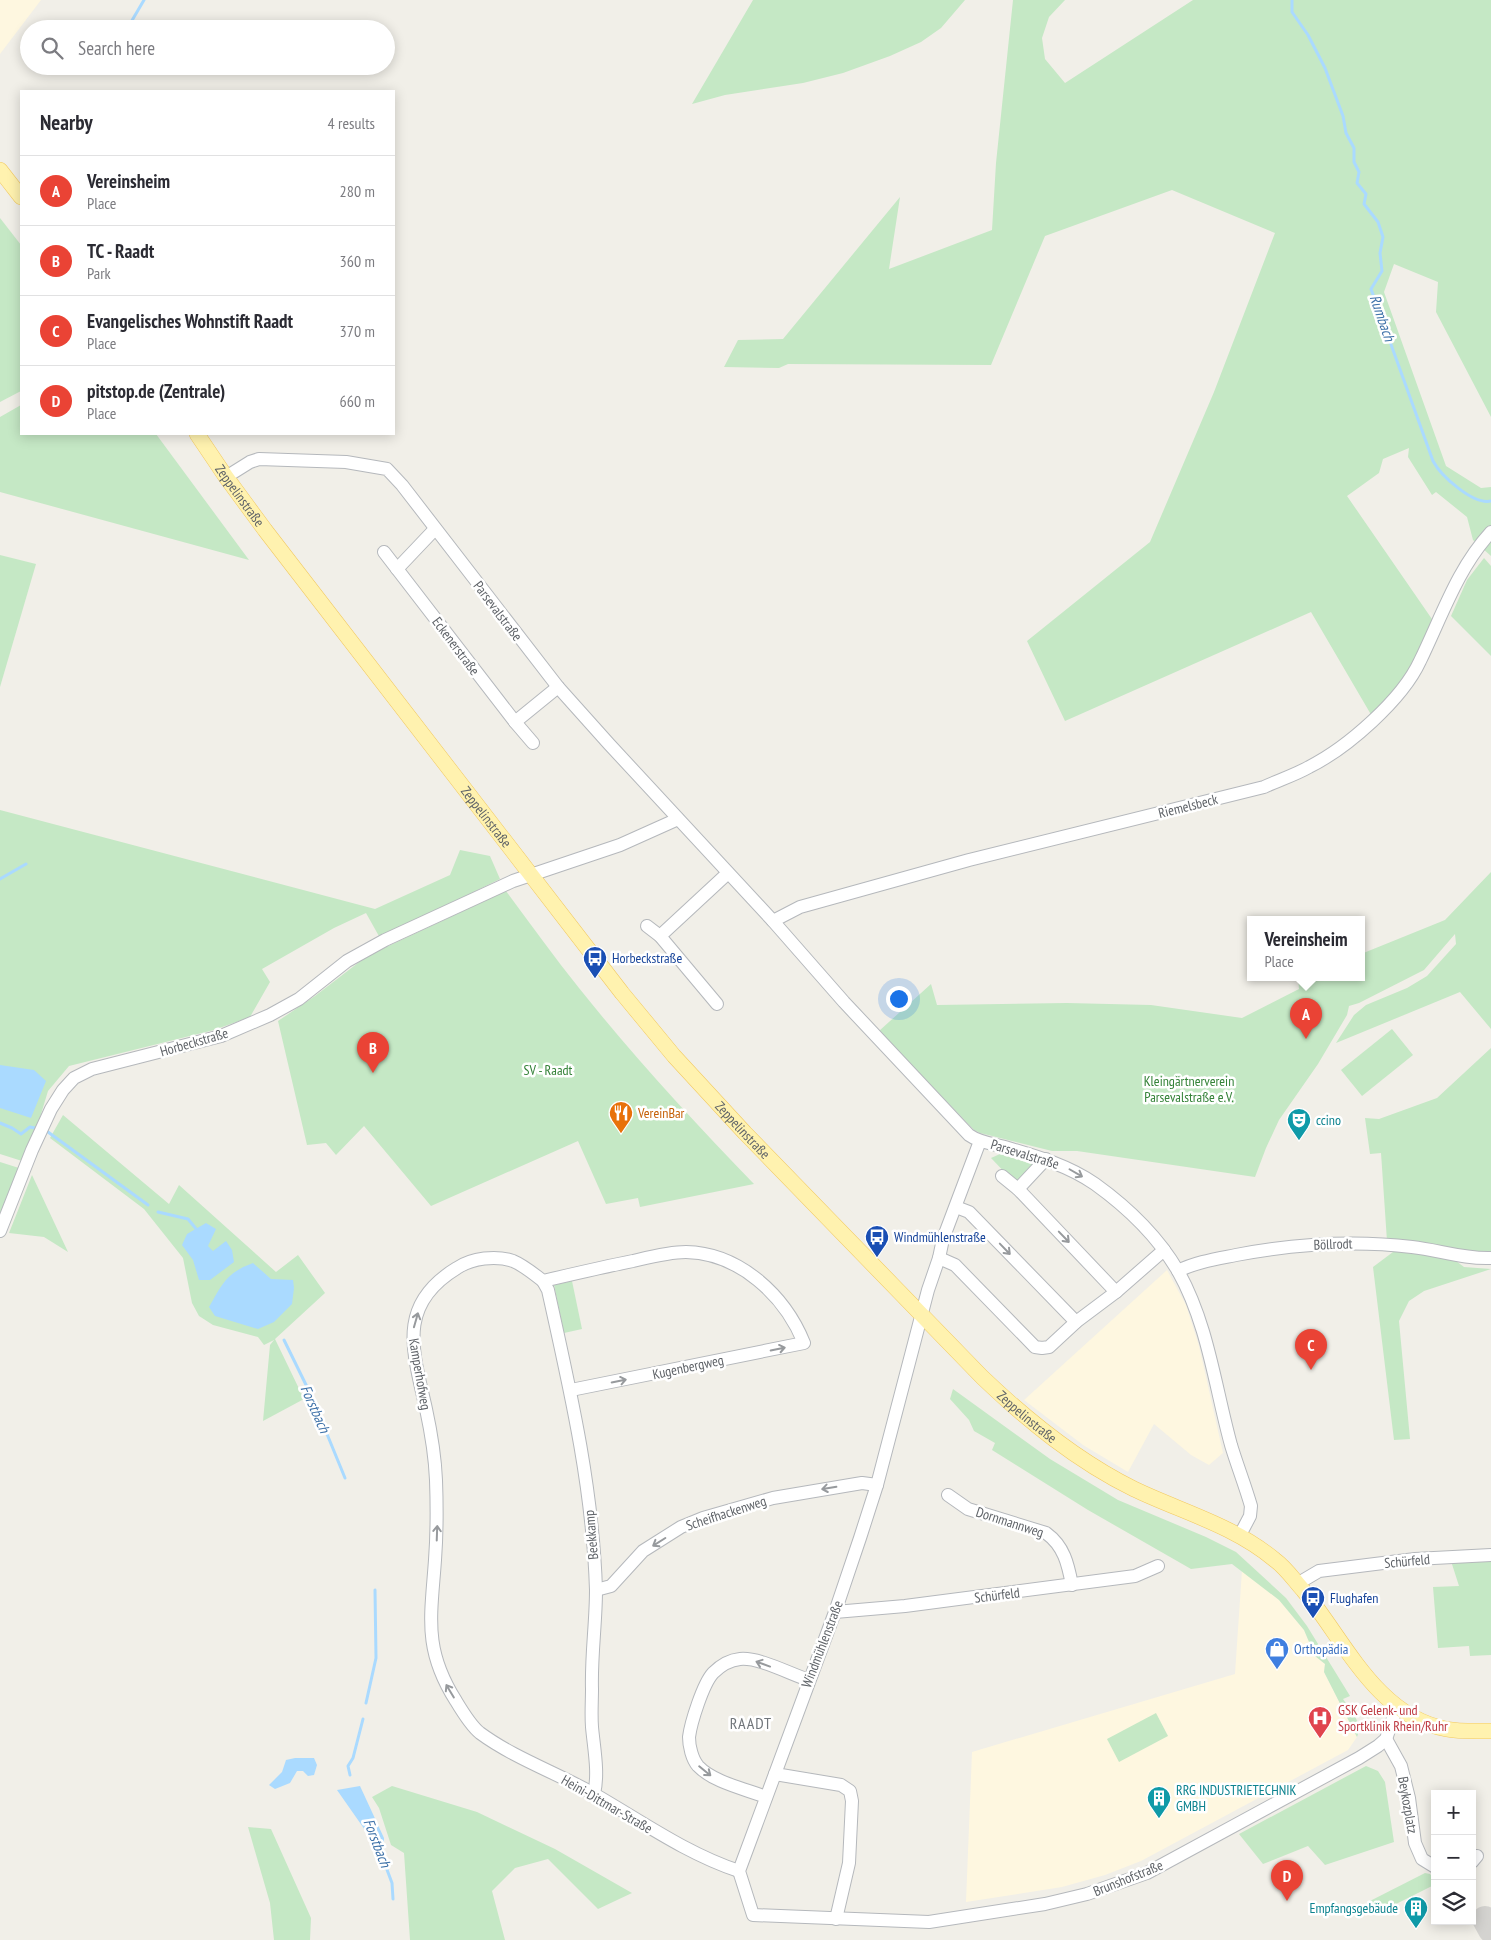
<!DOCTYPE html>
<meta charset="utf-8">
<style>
body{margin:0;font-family:"PT Sans Narrow",sans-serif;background:#f7f7f7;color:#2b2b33}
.controls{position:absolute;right:15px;bottom:15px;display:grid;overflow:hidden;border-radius:0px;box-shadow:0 2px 12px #0003}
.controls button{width:45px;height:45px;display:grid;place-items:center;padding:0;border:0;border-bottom:1px solid #e1e1e2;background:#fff;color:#2b2b33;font:25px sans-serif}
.you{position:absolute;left:898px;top:998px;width:18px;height:18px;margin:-12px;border:4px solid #fff;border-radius:50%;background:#1a73e8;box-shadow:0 0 0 8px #1a73e833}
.badge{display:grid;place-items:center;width:32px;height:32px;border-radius:50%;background:#ea4335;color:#fff;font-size:16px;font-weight:700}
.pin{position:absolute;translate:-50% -41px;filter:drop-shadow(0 1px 2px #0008)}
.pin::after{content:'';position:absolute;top:26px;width:18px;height:15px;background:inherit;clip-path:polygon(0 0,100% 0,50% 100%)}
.popup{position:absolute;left:1247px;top:916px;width:118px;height:65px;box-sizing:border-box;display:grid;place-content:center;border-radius:0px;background:#fff;filter:drop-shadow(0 1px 4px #0005);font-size:16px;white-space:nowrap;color:#7c7c81}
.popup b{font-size:19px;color:#2b2b33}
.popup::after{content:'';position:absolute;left:50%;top:100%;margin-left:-10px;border:10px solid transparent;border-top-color:#fff}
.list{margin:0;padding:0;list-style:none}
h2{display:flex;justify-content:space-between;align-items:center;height:65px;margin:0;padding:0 20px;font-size:21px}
h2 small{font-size:16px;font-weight:400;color:#7c7c81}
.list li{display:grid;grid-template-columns:32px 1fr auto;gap:15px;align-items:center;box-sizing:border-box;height:70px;padding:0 20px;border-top:1px solid #e1e1e2}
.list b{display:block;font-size:19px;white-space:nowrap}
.list p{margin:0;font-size:16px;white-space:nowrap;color:#7c7c81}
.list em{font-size:16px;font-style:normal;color:#7c7c81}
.icon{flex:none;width:28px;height:28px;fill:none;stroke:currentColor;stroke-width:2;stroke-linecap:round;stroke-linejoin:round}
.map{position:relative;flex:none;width:1491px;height:1940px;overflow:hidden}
.search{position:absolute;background:#fff;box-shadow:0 2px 12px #0003;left:20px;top:20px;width:375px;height:55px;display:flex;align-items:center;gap:12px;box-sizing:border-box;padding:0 18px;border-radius:28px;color:#7c7c81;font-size:19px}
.panel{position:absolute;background:#fff;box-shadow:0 2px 12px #0003;left:20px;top:90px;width:375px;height:345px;border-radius:0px}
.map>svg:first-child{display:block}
.commercial{fill:#fef7e0}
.green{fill:#c5e8c5}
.water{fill:#aadaff}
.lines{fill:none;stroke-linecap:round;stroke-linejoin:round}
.stream{stroke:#aadaff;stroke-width:3}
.taxiway{stroke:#d4d3d0;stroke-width:26}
.minor-casing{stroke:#b5b8bc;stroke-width:14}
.major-casing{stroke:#f2c960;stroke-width:16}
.minor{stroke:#fff;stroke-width:12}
.major{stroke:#fff2af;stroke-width:15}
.oneway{stroke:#979a9d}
.labels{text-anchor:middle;stroke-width:5;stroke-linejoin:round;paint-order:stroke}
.street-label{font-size:14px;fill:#5f6368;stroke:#fff}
.transit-label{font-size:14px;fill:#164399;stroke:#fff;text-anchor:start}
.park-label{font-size:14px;fill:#348238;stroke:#fff}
.food-label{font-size:14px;fill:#c56008;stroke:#fff;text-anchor:start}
.culture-label{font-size:14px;fill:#0d838f;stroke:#fff;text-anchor:start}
.shop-label{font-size:14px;fill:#366cbe;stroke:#fff;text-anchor:start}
.health-label{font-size:14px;fill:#be3a42;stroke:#fff;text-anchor:start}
.water-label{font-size:15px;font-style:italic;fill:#4174aa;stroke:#fff}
.quarter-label{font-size:16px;letter-spacing:1px;fill:#70757a;stroke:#fff}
</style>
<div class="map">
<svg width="1491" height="1940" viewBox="0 0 1491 1940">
<rect width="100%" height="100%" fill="#f1efe8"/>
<g class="commercial">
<path d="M0,0H41L0,54Z"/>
<path d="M1167,1270L1186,1305L1199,1346L1223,1453L1209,1465L1191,1455L1154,1424L1128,1472L1083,1445L1024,1400Z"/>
<path d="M1242,1570L1279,1600L1304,1630L1315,1656L1325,1664L1324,1672L1357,1737L1348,1750L1141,1861L1105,1875L1062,1887L966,1902L972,1752L1235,1674Z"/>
</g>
<g class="green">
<path d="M753,0H965L941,28L921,42L890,56L843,73L803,83L725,95L692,104Z"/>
<path d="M1013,0H1065L1049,17L1042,38L1045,59L1065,83L1193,0H1491V417L1436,312L1438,282L1394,264L1384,292L1446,466L1481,488L1491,487V556L1473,540L1467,517L1436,492L1432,495L1408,457L1409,448L1383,459L1379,473L1347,496L1434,622L1418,661L1373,718L1311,612L1065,721L1027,641L1150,542L1214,392L1275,233L1172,190L1045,236L991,365L788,364L779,368L724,367L738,340L783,339L900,197L889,269L992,230L996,163Z"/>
<path d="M0,218L21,245V391L0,402Z"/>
<path d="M21,405V434H156L249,560L0,492V417Z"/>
<path d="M0,555L36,564L0,687Z"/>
<path d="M1484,558L1491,566V656L1451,616L1467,580Z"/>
<path d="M0,810L375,909L450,875L460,850L490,856L500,879L380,938L366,913L334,928L262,969L270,982L250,1017L214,1030L69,1066L48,1091L38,1124L22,1161L0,1154Z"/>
<path d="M1491,872V1029L1460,992L1336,1043L1354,1015L1366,1005L1407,988L1427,976L1456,944L1455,934L1424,970L1359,1003L1349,1006L1347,1015L1318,1064L1279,1120L1266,1148L1255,1177L1077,1151H1052L980,1133L974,1130L879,1031L931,984L937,1005L1067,1003L1151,1005L1242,1018L1299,989L1298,978H1361V954L1445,920Z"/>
<path d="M506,891C530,923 554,957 579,988C634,1057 693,1121 754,1184L640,1207L638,1198L606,1204L578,1141L431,1206L364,1126L336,1155L326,1143L307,1145L278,1021L315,996L367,956Z"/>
<path d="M1392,1029L1413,1055L1362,1096L1341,1070Z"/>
<path d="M1491,1048V1254L1387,1241L1381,1153L1370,1154L1365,1118L1379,1119L1437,1098Z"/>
<path d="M63,1115L169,1204L179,1185L276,1272L298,1255L325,1293L275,1339L304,1399L263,1421L270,1345L274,1340L264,1345L258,1337L213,1325L199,1316L192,1303L183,1258L144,1209L50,1138Z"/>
<path d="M1000,1154L1032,1164V1166L1017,1181L1012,1180L991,1158Z"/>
<path d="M0,1162L19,1168L0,1218Z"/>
<path d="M32,1175L68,1252L44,1237L9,1233Z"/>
<path d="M1397,1249L1456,1261L1464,1267L1491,1269L1424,1291L1409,1301L1399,1321L1410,1439L1394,1440L1373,1267Z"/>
<path d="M572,1281L582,1329L564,1333L554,1285Z"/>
<path d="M953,1389L1050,1459L1118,1500L1206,1537L1236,1552L1286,1598L1307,1626L1350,1696L1343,1699C1351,1712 1363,1721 1357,1737L1324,1672L1325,1664L1315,1656L1304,1630L1279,1600L1232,1564L1191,1569L1088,1510L992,1450L995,1443L974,1431L969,1420L950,1399Z"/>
<path d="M1451,1561H1491V1655L1470,1656L1469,1646L1438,1648L1433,1587L1459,1586Z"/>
<path d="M1156,1713L1168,1736L1119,1762L1107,1739Z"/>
<path d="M1366,1766L1378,1771L1385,1782L1394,1842L1325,1865L1308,1846L1263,1864L1239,1834Z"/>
<path d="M392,1786L477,1812L555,1849L632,1893L598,1909L548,1859L515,1868L492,1891L505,1940H410L404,1853L391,1845L379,1808L372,1797Z"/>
<path d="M248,1827L271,1829L311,1918L310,1940H274L270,1903Z"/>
<path d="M1425,1873L1430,1874L1435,1880L1432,1886L1374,1915L1368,1912L1366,1908L1368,1902Z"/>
</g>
<g class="water">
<path d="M0,1065L34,1070L46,1081L31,1118L0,1108Z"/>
<path d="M206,1223L216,1229L208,1246L213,1251L226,1241L232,1250L234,1262L210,1280H199L193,1260L182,1245L187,1234Z"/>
<path d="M253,1263L271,1279L293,1280L294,1288L292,1304L274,1322L258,1329L215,1316L209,1307C223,1283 226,1273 253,1263Z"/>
<path d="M295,1758H314L317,1765L314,1775L308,1776L303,1771H297L290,1783L275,1789L269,1785L282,1772L286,1760Z"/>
<path d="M360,1786L384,1838V1849L387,1861L382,1865L375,1857L372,1840L337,1790Z"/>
</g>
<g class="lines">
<g class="stream">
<path d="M1292,0V12L1308,35L1325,68L1343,116L1346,133L1354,148V162L1359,172L1357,183L1366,194L1364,204L1378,222L1383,237L1380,253L1382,271L1371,289L1433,461C1441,476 1473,505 1491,501"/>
<path d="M127,29L144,0"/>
<path d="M0,879L26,864"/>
<path d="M0,1123L12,1128L21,1134L30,1127L35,1128"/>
<path d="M48,1132L148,1205"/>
<path d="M158,1212L188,1219L197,1230"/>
<path d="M284,1340L311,1395L345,1478"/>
<path d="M366,1703L376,1658L375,1590"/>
<path d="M350,1775L348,1766L353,1758L363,1719"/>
<path d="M383,1859L392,1883L393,1899"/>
</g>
<path class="taxiway" d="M1485,1919L1491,1930"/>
<g class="minor-casing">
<g id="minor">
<path d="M226,477L250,462L259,459L346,462L387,469L402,485L558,687L609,744L773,921L844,1002L969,1135C980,1143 995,1144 1008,1148C1039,1157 1069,1166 1095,1184C1127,1207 1158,1237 1178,1271C1208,1324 1215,1387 1231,1445C1237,1465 1245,1485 1251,1506L1250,1516L1240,1535"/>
<path d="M384,552L515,722L558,687"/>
<path d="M397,569L435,529"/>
<path d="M515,722L533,743"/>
<path d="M773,921L800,907L969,860L1264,787C1279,780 1295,775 1309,767C1347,748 1402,700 1420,661C1442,616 1457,569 1491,532"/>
<path d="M647,926L660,936L717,1004"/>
<path d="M660,936L728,873"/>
<path d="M980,1141L943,1239L939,1258L928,1290L877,1485L860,1538L835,1612L739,1871L753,1915L929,1922L1045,1904L1087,1894L1147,1873L1359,1758L1378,1746L1386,1739L1397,1707"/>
<path d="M1002,1176L1018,1189L1116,1292"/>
<path d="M1018,1189L1046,1159"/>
<path d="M956,1207L969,1212L1076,1322"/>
<path d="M0,1231L32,1150L51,1109L63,1090L74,1078L92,1069L221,1036L270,1015L299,999L347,961L385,940L513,881L620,845L678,819"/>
<path d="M939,1258L955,1265L1035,1347L1042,1348L1049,1347L1076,1322L1116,1292L1164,1250"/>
<path d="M1178,1271C1196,1262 1216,1259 1236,1255C1294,1244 1353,1240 1412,1247C1439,1250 1463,1259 1491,1258"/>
<path d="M543,1281L548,1290C570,1389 593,1488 596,1590C596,1623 591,1656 592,1689C592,1701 591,1714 592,1727C594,1749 599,1773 594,1794"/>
<path d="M571,1390L804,1343C785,1296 740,1253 686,1252C669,1252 650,1257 633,1261C603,1267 573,1274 543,1281C534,1274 523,1265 513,1261C496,1255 472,1258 457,1268C396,1305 413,1351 426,1409C431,1432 435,1456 436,1480C437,1507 437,1533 435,1560C431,1617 423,1649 456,1701C462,1711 471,1726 480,1733C514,1758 557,1773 594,1794C641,1821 687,1854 739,1871"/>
<path d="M948,1495L968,1509L1046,1533C1064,1546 1068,1564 1072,1585"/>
<path d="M1297,1584L1319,1571L1415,1559L1491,1555"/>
<path d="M596,1590L611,1586L643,1551L681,1527L703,1518L773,1498L862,1483L877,1485"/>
<path d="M835,1612L905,1606L1135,1576L1158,1566"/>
<path d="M1386,1739L1401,1766L1409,1798L1415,1843L1422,1859L1435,1867"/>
<path d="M775,1774L841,1785L850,1791L852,1801L849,1863L836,1919"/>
<path d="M766,1797C745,1789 713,1782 698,1766C692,1759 689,1746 689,1737C691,1722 703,1684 713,1673C720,1666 730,1660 740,1659C759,1657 790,1674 809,1680"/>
<path d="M1472,1862L1477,1856"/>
</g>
</g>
<g class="major-casing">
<g id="major">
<path d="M0,170L21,197"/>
<path id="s1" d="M197,434L226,477L265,530L622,993L674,1056L745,1133L982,1377C1028,1421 1077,1461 1134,1489C1182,1512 1233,1525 1275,1560C1286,1568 1294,1580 1303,1590C1344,1639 1376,1716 1446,1729C1461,1732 1476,1731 1491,1731"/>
</g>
</g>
<use href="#minor" class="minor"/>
<use href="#major" class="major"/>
</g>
<defs><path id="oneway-shaft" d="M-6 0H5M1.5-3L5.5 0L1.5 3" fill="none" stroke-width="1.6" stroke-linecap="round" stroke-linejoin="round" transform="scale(1.25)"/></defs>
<g class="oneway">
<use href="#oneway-shaft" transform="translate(1076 1173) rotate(30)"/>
<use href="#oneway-shaft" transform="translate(1064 1237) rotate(46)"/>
<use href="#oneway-shaft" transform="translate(1005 1249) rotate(46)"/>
<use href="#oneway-shaft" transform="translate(416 1320) rotate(-74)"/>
<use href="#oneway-shaft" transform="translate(778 1349) rotate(-12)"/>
<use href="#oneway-shaft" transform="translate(619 1381) rotate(-11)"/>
<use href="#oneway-shaft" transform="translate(829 1488) rotate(171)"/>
<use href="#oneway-shaft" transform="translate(437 1533) rotate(-88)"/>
<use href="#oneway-shaft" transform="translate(659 1542) rotate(148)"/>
<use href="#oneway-shaft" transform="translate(763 1664) rotate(-160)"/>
<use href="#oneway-shaft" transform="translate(450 1691) rotate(-121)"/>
<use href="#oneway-shaft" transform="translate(705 1771) rotate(39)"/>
</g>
<defs>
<g id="bus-pin" transform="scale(1.25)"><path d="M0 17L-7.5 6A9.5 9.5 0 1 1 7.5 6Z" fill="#1a4fb4" stroke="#fff"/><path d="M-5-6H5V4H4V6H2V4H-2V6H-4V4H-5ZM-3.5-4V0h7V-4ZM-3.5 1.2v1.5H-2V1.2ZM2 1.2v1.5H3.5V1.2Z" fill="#fff"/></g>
<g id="restaurant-pin" transform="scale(1.25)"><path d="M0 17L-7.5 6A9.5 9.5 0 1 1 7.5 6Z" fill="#e8710a" stroke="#fff"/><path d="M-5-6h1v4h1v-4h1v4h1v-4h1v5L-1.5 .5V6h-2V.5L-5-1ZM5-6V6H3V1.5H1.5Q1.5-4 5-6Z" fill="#fff"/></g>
<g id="theatre-pin" transform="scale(1.25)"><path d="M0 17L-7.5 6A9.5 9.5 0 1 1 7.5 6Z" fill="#0f9aa8" stroke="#fff"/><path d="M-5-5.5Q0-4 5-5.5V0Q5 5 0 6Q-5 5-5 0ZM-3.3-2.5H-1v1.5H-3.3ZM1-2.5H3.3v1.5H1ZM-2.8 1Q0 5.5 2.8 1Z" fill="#fff"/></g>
<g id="shop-pin" transform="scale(1.25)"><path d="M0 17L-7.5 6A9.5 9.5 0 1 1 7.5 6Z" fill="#3f7fe0" stroke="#fff"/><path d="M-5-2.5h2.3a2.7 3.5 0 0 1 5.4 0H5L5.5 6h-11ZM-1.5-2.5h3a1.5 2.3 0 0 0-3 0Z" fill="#fff"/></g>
<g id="hospital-pin" transform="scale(1.25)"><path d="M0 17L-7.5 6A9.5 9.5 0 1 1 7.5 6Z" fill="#e0444e" stroke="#fff"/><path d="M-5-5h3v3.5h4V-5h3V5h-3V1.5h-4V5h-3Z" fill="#fff"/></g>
<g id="building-pin" transform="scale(1.25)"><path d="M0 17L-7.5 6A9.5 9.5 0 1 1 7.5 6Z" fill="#0f9aa8" stroke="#fff"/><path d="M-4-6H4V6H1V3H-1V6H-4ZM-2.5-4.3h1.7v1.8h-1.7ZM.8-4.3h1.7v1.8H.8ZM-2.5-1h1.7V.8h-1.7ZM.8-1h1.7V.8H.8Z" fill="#fff"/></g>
</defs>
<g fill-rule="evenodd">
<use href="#bus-pin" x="595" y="958"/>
<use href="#restaurant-pin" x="621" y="1113"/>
<use href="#theatre-pin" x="1299" y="1120"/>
<use href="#bus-pin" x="877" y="1237"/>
<use href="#bus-pin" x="1313" y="1598"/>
<use href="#shop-pin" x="1277" y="1649"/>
<use href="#hospital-pin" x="1320" y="1718"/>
<use href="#building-pin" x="1159" y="1798"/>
<use href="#building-pin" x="1416" y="1908"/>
</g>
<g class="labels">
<g class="street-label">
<text dy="5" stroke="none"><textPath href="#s1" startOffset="75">Zeppelinstraße</textPath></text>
<text transform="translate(498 611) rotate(53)" y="5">Parsevalstraße</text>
<text transform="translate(456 646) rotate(53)" y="5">Eckenerstraße</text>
<text transform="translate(1188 806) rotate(-14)" y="5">Riemelsbeck</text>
<text dy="5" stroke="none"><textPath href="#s1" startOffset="480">Zeppelinstraße</textPath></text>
<text transform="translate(194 1042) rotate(-16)" y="5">Horbeckstraße</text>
<text dy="5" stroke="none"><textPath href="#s1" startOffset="885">Zeppelinstraße</textPath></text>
<text transform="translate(1025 1154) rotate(17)" y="5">Parsevalstraße</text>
<text transform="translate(1333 1244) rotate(-2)" y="5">Böllrodt</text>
<text transform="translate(688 1367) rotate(-12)" y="5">Kugenbergweg</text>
<text transform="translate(420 1374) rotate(80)" y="5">Kamperhofweg</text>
<text dy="5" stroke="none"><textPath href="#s1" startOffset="1289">Zeppelinstraße</textPath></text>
<text transform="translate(726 1513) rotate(-18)" y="5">Scheifhackenweg</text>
<text transform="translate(1010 1522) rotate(18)" y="5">Dornmannweg</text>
<text transform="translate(591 1535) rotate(-95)" y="5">Beekkamp</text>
<text transform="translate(1407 1561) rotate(-5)" y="5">Schürfeld</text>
<text transform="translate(997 1595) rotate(-7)" y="5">Schürfeld</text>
<text transform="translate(822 1644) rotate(-69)" y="5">Windmühlenstraße</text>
<text transform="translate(607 1804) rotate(30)" y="5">Heini-Dittmar-Straße</text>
<text transform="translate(1408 1805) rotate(80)" y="5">Beykozplatz</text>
<text transform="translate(1128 1878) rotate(-22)" y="5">Brunshofstraße</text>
</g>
<g class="transit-label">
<text x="612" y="963">Horbeckstraße</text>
<text x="894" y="1242">Windmühlenstraße</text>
<text x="1330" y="1603">Flughafen</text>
</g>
<g class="park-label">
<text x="548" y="1075">SV - Raadt</text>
<text x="1189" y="1086">Kleingärtnerverein<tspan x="1189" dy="16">Parsevalstraße e.V.</tspan></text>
</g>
<g class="food-label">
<text x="638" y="1118">VereinBar</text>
</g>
<g class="culture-label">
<text x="1316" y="1125">ccino</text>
<text x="1176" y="1795">RRG INDUSTRIETECHNIK<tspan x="1176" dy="16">GMBH</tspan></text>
<text x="1398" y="1913" text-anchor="end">Empfangsgebäude</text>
</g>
<g class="shop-label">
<text x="1294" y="1654">Orthopädia</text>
</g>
<g class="health-label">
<text x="1338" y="1715">GSK Gelenk- und<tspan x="1338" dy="16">Sportklinik Rhein/Ruhr</tspan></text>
</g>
<g class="water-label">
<text transform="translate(1382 318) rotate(71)" y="5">Rumbach</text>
<text transform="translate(315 1409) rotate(66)" y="5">Forstbach</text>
<text transform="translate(377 1843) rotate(69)" y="5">Forstbach</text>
</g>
<g class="quarter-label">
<text x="751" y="1729">RAADT</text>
</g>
</g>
</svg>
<div class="controls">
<button>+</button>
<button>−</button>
<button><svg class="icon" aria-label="layers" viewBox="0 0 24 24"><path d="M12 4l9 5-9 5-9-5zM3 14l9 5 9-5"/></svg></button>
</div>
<div class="you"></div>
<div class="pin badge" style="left:1306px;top:1039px">A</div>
<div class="popup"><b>Vereinsheim</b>Place</div>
<div class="pin badge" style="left:373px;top:1073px">B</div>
<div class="pin badge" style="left:1311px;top:1370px">C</div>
<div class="pin badge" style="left:1287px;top:1901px">D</div>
<div class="search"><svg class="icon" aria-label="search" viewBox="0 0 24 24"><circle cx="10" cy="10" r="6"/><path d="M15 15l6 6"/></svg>Search here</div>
<section class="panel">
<h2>Nearby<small>4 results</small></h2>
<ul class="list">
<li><span class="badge">A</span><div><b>Vereinsheim</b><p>Place</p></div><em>280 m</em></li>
<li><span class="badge">B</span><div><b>TC - Raadt</b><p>Park</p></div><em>360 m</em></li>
<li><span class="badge">C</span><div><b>Evangelisches Wohnstift Raadt</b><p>Place</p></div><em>370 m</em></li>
<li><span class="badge">D</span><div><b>pitstop.de (Zentrale)</b><p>Place</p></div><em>660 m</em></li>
</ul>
</section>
</div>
